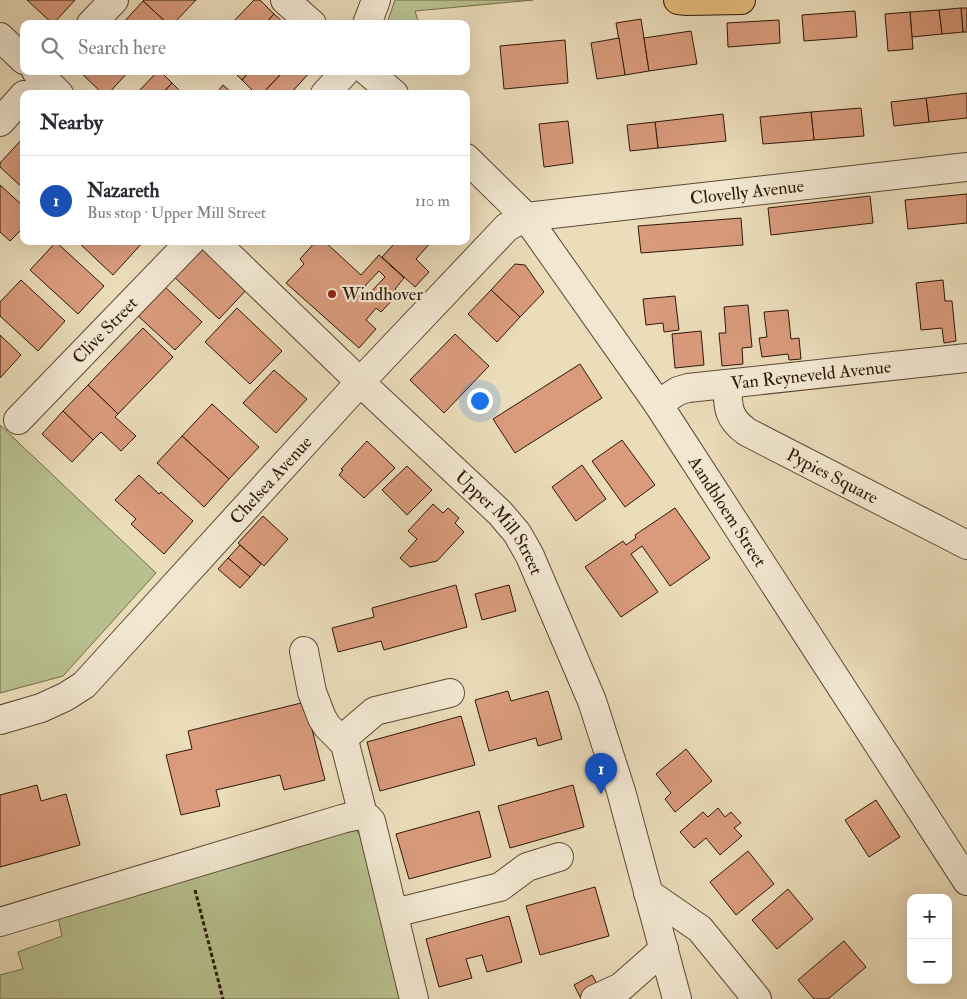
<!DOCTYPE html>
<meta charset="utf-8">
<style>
body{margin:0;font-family:"IM FELL Double Pica",serif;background:#f7f7f7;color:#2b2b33}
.controls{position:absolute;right:15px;bottom:15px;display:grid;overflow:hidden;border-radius:10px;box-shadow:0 5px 20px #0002}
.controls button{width:45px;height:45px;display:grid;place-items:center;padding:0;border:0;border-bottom:1px solid #e1e1e2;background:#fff;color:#2b2b33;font:25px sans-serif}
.you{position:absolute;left:479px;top:400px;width:18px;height:18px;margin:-12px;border:4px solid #fff;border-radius:50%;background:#1a73e8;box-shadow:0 0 0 8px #1a73e833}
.badge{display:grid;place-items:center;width:32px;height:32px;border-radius:50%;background:#111827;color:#fff;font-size:16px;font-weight:700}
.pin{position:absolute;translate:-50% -41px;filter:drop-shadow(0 1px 2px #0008)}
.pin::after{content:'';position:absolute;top:26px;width:18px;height:15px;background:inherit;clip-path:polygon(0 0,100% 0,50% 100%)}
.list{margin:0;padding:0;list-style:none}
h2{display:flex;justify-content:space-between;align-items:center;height:65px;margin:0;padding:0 20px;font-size:21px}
h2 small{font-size:16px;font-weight:400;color:#7c7c81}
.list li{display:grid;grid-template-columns:32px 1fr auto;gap:15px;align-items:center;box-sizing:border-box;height:90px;padding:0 20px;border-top:1px solid #e1e1e2}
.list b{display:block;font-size:19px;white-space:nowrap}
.list p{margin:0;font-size:16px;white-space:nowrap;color:#7c7c81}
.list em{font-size:16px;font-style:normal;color:#7c7c81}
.icon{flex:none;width:28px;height:28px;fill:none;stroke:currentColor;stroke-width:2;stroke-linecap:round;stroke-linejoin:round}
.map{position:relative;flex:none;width:967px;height:999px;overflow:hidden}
.search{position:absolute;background:#fff;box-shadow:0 5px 20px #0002;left:20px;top:20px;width:450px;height:55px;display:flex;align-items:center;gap:12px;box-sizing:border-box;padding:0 18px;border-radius:10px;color:#7c7c81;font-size:19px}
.panel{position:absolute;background:#fff;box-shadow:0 5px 20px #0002;left:20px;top:90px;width:450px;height:155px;border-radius:10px}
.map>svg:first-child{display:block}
.green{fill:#b8c08f;stroke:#736c4c}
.building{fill:#d99b7c;stroke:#2e1708;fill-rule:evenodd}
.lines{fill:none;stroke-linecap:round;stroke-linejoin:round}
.minor-casing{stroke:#5d4834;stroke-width:30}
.major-casing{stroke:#2e1708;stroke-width:30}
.path{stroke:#2e1708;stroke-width:3;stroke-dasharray:4 2.5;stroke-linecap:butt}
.minor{stroke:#f2e8d2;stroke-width:28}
.major{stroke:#e6be7d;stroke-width:28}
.poi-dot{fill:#8f2418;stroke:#f2e8d2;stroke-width:2}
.labels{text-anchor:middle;stroke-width:4.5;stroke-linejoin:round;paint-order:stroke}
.street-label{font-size:18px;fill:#2e1708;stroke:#f2e8d2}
.poi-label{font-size:18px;fill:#2e1708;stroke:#f2e8d2;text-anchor:start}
</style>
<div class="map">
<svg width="967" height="999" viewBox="0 0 967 999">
<rect width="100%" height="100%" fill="#ebdcba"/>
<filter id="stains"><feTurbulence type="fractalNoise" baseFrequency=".004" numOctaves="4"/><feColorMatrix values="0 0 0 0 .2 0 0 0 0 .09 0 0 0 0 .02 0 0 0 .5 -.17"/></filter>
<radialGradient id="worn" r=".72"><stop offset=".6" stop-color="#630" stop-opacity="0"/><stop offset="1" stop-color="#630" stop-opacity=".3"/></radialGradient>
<g class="green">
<path d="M395,0H533L415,11L419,24H389L388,20Z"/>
<path d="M0,425L156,573L63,676L0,693Z"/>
<path d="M355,828L366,845L400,999H0V975L23,969L18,952L62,936L58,917Z"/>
</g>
<g class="building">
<path d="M27,0H75L53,24Z"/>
<path d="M144,0H196L173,24H168L143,1Z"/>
<path d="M254,0H260L274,14L265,24H231Z"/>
<path d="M143,1L168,24H122Z"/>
<path d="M961,8H967V32H963Z"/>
<path d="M961,8L963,32L942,34L939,10Z"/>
<path d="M939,10L942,34L912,37L910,12Z"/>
<path d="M855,11L857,37L804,41L802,15Z"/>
<path d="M910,12L913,49L888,51L885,14Z"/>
<path d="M274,14L285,24H265Z"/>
<path d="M641,19L649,71L625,75L616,23Z"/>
<path d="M779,20L780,43L728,47L727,23Z"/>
<path d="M691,31L697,64L649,71L644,38Z"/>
<path d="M619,38L625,75L597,79L591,43Z"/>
<path d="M565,40L568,83L504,89L500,46Z"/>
<path d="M79,71H129L108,94H103Z"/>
<path d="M158,71H160L172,83L162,94H136Z"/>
<path d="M233,71H250L242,80Z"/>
<path d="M250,71H284L262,94H256L242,80Z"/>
<path d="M284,71H311L290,94H262Z"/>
<path d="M172,83L183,94H162Z"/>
<path d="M223,85L233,94H216Z"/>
<path d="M967,93V118L929,122L926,98Z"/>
<path d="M926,98L929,122L894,126L891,102Z"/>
<path d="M861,108L864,136L814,140L811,112Z"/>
<path d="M811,112L814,140L763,144L760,117Z"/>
<path d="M723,114L726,141L658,148L655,122Z"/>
<path d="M568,121L573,163L544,167L539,124Z"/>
<path d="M655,122L658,148L630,151L627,125Z"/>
<path d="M24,137V189L0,167V163Z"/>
<path d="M0,185L24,207V227L10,241L0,232Z"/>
<path d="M967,194V223L908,229L905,200Z"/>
<path d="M870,196L873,223L771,235L768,208Z"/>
<path d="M741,218L743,245L641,253L638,226Z"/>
<path d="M77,241H144L113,275Z"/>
<path d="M202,241L250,286L219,319L171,274Z"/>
<path d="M316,241H324L361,275L379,255L404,278L395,289L399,293L381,312L376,308L366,320L376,329L359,348L286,283L304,264L300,259ZM379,271L385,277L367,296L361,290Z"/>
<path d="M389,241H432L416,259L429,272L415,287L382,257L393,245Z"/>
<path d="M56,242L104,286L78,314L30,270Z"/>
<path d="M515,264L525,265L544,292L520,317L491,290Z"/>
<path d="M21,280L65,321L38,351L0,316V302Z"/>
<path d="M943,280L945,301H952L956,341L944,343L942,328L921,330L916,283Z"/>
<path d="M163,285L202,322L175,350L136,314Z"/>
<path d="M491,290L520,317L497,342L468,314Z"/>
<path d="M675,296L679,330L664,332L663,323L646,325L643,299Z"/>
<path d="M748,305L752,347L742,348L743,364L722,366L719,333H726L724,307Z"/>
<path d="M237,308L282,351L250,384L205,342Z"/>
<path d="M788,310L791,339L799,338L801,359L789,360L788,354L762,357L759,338L767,337L764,312Z"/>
<path d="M143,328L173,357L118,414L88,385Z"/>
<path d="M701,331L704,365L675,368L672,334Z"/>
<path d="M455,334L489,366L444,413L410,380Z"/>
<path d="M0,335L21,355L0,378Z"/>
<path d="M580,364L602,398L515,453L493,419Z"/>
<path d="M274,370L307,399L276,433L243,403Z"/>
<path d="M88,385L118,414L115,417L136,436L121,451L101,432L93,440L63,411Z"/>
<path d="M212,404L259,447L229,479L182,436Z"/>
<path d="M63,411L93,440L72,462L42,434Z"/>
<path d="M182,436L229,479L204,507L157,463Z"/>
<path d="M622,440L655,485L625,507L592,461Z"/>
<path d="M367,441L395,468L364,498L339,475L343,470L341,469Z"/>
<path d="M582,465L606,499L576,521L552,487Z"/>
<path d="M407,466L432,490L407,515L382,490Z"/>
<path d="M139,475L159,494L161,492L193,521L164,554L131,524L136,519L115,500Z"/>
<path d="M433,504L443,513L448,508L459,518L455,523L464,532L437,561L410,567L400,558L417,539L408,531Z"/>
<path d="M675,508L710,558L670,586L642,546L631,554L658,592L621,617L585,567L623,541L626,545L636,538L635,535Z"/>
<path d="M263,516L288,539L264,566L238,543Z"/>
<path d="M240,545L261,564L250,577L228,558Z"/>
<path d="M228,558L250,577L240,588L218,569Z"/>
<path d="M456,585L467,627L384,650L381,641L338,652L332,628L374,617L372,608Z"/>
<path d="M509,585L516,611L482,620L475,594Z"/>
<path d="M508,691L511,701L548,691L562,739L538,746L536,738L489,751L475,700Z"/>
<path d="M305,702L325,780L284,790L280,775L216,790L220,806L181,815L166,755L192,749L188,731Z"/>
<path d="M461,716L475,765L380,791L367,742Z"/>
<path d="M686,749L712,781L675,812L665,799L671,793L656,774Z"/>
<path d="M37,785L41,801L66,794L80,845L0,867V795Z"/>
<path d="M573,785L584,827L510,848L498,806Z"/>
<path d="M876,800L900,837L869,857L845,820Z"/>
<path d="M718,808L725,817L731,812L741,823L734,828L742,836L720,855L706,838L694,848L680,832L703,812L708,817Z"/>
<path d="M479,811L491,857L409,879L396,834Z"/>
<path d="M748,851L774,884L736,915L710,882Z"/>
<path d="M595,887L609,936L540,955L526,906Z"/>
<path d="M788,889L813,919L777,949L752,920Z"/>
<path d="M509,916L522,962L487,972L482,955L466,959L472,978L439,987L426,939Z"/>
<path d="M844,941L866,967L828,999H814L798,980Z"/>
<path d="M592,975L599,987L580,997L574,985Z"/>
</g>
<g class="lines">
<g class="minor-casing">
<g id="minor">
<path d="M285,0L312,24"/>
<path d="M91,24L114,0"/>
<path d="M367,24L376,0"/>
<path d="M0,37L24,60"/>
<path d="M36,71L59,94"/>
<path d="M367,71L394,94"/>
<path d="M325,94L346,71"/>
<path d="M0,122L24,95"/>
<path id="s1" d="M466,158L526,217L658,404L967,881"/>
<path id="s2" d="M214,241L360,382L500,513L517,533L530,556L592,701L621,791L677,999"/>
<path id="s3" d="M727,384C728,406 727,418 747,432L967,545"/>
<path id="s4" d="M658,404L678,391L688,388L967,358"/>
<path id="s5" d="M18,420L191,241"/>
<path d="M304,651L312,692L322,718L327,726L345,744L363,815"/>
<path id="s6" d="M0,720L41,708L65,697L84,685L360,382L507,227L526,217L967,167"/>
<path d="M341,740L375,711L450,693"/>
<path d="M648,893L700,929L757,999"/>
<path d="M394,913L500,887L527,867L559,857"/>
<path d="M0,922L342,819C352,817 364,811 371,821L414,999"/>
<path d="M595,999L621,987L664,949"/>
</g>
</g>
<g class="major-casing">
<path id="major" d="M678,0L687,1L741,0"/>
</g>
<path class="path" d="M195,890L223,999"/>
<use href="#minor" class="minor"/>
<use href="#major" class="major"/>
</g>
<circle class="poi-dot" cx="332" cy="294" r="5"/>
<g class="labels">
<g class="street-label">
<text dy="6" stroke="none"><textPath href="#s6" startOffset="959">Clovelly Avenue</textPath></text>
<text dy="6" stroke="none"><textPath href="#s5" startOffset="125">Clive Street</textPath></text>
<text dy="6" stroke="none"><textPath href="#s4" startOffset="158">Van Reyneveld Avenue</textPath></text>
<text dy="6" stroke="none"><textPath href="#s3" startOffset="151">Pypies Square</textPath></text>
<text dy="6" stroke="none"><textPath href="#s6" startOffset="369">Chelsea Avenue</textPath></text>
<text dy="6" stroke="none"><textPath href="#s1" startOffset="441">Aandbloem Street</textPath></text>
<text dy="6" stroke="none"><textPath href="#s2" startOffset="402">Upper Mill Street</textPath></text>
</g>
<g class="poi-label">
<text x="342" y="300">Windhover</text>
</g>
</g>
<rect width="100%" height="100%" filter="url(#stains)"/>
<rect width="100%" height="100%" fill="url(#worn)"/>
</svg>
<div class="controls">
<button>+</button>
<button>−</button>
</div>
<div class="you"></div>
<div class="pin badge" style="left:601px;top:794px;background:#1a4fb4">1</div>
<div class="search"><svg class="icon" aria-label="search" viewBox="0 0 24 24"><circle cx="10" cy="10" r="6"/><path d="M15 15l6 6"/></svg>Search here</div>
<section class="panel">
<h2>Nearby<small></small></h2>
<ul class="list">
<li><span class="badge" style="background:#1a4fb4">1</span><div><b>Nazareth</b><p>Bus stop · Upper Mill Street</p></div><em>110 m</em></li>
</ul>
</section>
</div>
